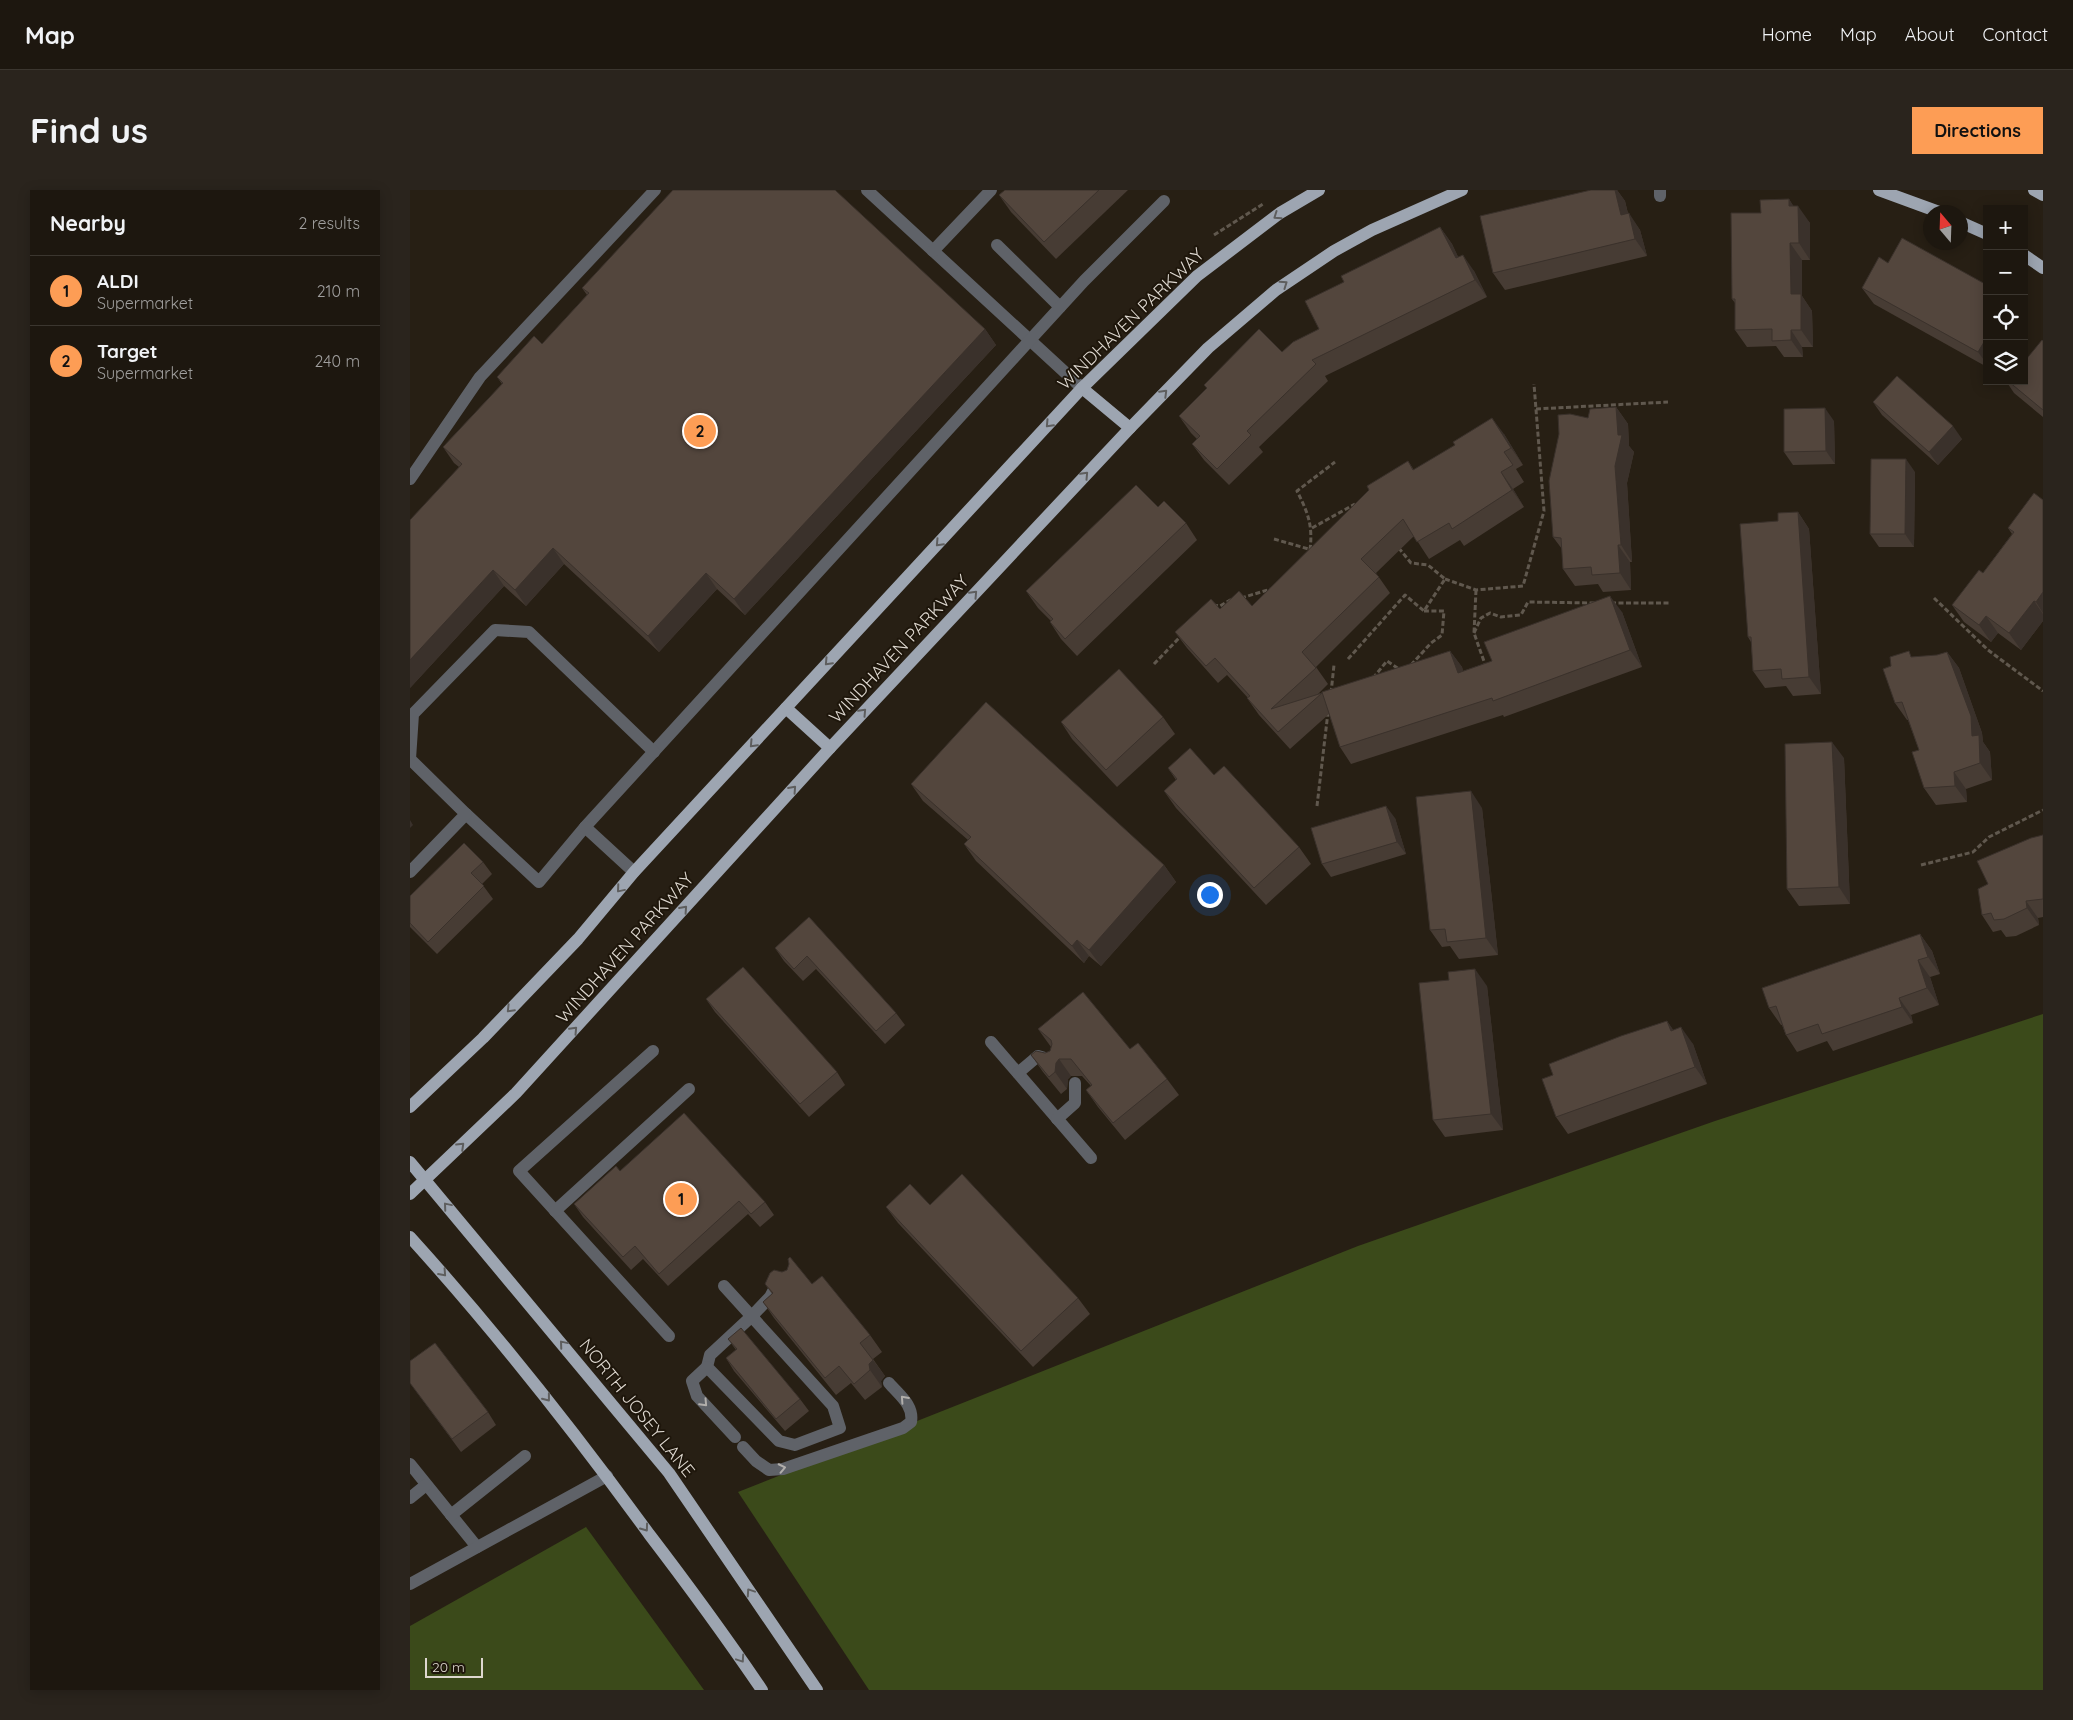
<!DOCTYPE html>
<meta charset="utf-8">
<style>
body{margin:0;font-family:Quicksand,sans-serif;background:#2a241d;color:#f1f3f6}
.controls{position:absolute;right:15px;top:15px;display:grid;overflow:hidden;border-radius:0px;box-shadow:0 2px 12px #0003}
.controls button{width:45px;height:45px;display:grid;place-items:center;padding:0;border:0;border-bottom:1px solid #3b362f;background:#1d170f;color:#f1f3f6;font:25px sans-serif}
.compass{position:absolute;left:1513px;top:15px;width:45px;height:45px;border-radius:50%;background:#1d170f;box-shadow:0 2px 12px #0003;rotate:341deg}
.scale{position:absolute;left:15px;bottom:12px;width:58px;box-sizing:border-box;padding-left:5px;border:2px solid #ddd7cf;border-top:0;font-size:14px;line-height:18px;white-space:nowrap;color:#ddd7cf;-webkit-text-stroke:4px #1e160b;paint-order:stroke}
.you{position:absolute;left:799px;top:704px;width:18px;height:18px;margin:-12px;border:4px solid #fff;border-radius:50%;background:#1a73e8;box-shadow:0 0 0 8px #1a73e833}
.badge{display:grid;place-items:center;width:32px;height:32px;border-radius:50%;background:#fd9d55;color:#111;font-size:16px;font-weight:700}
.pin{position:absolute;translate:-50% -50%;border:2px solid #fff;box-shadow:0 1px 5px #0006}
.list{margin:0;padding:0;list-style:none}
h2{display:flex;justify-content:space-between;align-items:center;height:65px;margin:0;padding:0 20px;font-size:21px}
h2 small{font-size:16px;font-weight:400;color:#a09f9e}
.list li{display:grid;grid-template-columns:32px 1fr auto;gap:15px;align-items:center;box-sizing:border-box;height:70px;padding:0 20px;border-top:1px solid #3b362f}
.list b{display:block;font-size:19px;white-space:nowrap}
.list p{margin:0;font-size:16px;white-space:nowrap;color:#a09f9e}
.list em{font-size:16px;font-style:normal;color:#a09f9e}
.icon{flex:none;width:28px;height:28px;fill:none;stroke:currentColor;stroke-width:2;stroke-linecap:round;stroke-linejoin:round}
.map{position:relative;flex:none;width:1633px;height:1500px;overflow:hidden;border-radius:0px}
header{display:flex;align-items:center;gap:30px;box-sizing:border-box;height:70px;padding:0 25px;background:#1d170f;border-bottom:1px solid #3b362f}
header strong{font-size:24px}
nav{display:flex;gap:28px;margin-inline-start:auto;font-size:18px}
.intro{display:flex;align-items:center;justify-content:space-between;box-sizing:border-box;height:120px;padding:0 30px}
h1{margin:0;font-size:35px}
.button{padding:12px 22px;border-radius:0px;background:#fd9d55;color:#111;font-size:18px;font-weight:700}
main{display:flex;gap:30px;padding:0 30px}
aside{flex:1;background:#1d170f;border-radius:0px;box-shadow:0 2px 12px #0003}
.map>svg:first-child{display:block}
.grass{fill:#3b4a1a}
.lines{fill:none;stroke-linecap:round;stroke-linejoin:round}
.path{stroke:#60584e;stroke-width:3;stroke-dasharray:5 2.5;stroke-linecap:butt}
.minor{stroke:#5f6268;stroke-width:12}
.major{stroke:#9da5b1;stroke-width:12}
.wall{fill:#473c34}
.shaded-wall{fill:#3a312b}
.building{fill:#53463d;stroke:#3a312b}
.oneway{stroke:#5e5e5e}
.oneway2{stroke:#b1aeab}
.labels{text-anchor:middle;stroke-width:4;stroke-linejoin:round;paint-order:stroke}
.street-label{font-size:18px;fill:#ddd7cf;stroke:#1e160b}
</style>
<header>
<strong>Map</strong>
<nav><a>Home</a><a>Map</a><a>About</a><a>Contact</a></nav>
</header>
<div class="intro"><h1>Find us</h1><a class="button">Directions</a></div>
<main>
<aside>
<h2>Nearby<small>2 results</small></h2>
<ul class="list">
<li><span class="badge">1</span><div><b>ALDI</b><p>Supermarket</p></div><em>210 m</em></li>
<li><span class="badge">2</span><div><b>Target</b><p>Supermarket</p></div><em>240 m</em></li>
</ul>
</aside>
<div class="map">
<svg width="1633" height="1500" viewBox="0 0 1633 1500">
<rect width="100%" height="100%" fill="#271f14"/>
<g class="grass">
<path d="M1633,824V1500H459L328,1302L948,1056L1305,931Z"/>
<path d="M176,1337L294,1500H0V1436Z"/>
</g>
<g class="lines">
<g class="path">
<path d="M804,45L853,14"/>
<path d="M1126,219L1258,212"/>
<path d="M902,338L945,314"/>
<path d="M864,349L902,360"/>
<path d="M900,360C903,335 898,323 887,301L925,272"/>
<path d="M1035,389L1066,400L1113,396L1134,321L1124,194"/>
<path d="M1066,400L1064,443L1076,477"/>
<path d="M831,408L861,399"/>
<path d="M1524,408L1578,460L1633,501"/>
<path d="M1201,413H1259"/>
<path d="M803,415L810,416L822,409"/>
<path d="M1064,443L1071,428L1080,423L1091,427L1111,425L1118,412L1185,413"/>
<path d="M938,469L995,405L1014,421L1035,389L1018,375L1001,373L988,357"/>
<path d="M744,474L771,446"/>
<path d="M1001,475L1021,453L1032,445L1034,421H1014"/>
<path d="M963,488L977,471L989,479"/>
<path d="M921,503L924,475"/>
<path d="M907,616L918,522"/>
<path d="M1511,675L1563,662L1579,647L1633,620"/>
</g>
<g class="minor">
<path d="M457,0L672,198"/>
<path d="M1250,0V6"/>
<path d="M587,55L650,117"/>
<path d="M523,61L581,0"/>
<path d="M0,289L70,187L245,0"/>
<path d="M56,624L129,692L175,637L620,150L674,91L754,11"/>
<path d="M175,637L224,682"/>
<path d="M0,682L56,624L0,569L3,524L85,440L119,442L244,562"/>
<path d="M581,852L681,968"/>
<path d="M243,861L109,981L259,1146"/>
<path d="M608,883L628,866L638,869"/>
<path d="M647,929L665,913V893"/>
<path d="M145,1021L279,899"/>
<path d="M314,1096L423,1216L430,1238L385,1255L369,1251L297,1177L300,1165L342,1126L360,1107L369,1090"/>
<path d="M297,1177L282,1191L287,1206L325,1247"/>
<path d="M333,1257L346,1271L359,1280L373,1279L493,1238L501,1232C504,1215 489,1205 479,1193"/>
<path d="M0,1274L67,1357"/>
<path d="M0,1308L16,1295"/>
<path d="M41,1325L115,1266"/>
<path d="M0,1394L197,1286"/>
</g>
<g class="major">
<path d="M1469,0L1529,22"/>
<path d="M1624,0L1633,5"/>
<path d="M1550,32L1577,44"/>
<path d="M1614,65L1633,78"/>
<path d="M672,198L720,238"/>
<path d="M376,518L420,558"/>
<path d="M0,917L73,848L168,749L224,682L672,198L787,86L870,23L909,0"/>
<path d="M0,972L259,1283L407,1500"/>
<path d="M0,1004L106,903L420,558L720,238L798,158L866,100L924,61L962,40L1052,0"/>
<path d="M0,1047C86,1142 164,1241 239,1344C278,1395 316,1447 352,1500"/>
</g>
</g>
<g class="wall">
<path d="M595,0H718L646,69L601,22L589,5Z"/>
<path d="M1181,0H1207L1215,11L1218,23L1230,40L1237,66L1095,100L1083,83Z"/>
<path d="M1379,9L1383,16L1400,33V70H1392V106L1402,121L1403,157H1392L1393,167H1374L1366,156L1337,157L1325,140V113L1322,109L1351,23Z"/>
<path d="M1030,37L1042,54L1048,67L1064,81L1077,107L915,186L918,191L849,257L853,262L819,295L794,270L782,254L787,249L781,243L769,226L797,199L794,195L872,162L909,139L934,92Z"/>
<path d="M1478,73L1577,95V177L1464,114L1452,98Z"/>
<path d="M172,98L575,139L586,155L335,425L307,399L249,462L154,374L116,416L94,396L0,498L49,277L44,273L33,257L92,194L87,187L132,154L177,105Z"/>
<path d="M1633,151V227L1604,203L1596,191H1598Z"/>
<path d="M1463,212L1552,249L1528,275L1472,225Z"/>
<path d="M1206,217L1218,234L1219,256L1224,262L1217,293L1222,372H1220L1221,400L1193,402L1188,394L1165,396L1153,379L1152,359L1143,347L1178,228Z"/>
<path d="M1424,231L1425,274L1383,275L1374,262Z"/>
<path d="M1094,244L1113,275L1106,279L1114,292L1103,299L1114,317L1054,356L1050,350L1019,369L1004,346L966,383L980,403L906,477L918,494L908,504L1040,461L1052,477L1053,481L1082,471L1212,422L1232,477L1094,527L1093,525L941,574L930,557L919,524L880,559L849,525L837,508H838L817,485L808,493L777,458L765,442L810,419L842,416L998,271L1004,280Z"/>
<path d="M1505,282L1504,357H1469L1460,344Z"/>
<path d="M1633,310V431L1611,460L1588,443L1581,452L1554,432L1542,415L1573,383L1602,344L1598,338Z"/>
<path d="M748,317L776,333L787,350L667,466L651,449L640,432L641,431L628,418L616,401Z"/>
<path d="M1388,322L1399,339L1411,504L1383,506L1376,496L1355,498L1343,481L1341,452L1338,447L1368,331Z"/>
<path d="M1537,462L1549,478L1572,543L1573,552L1580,562L1582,590L1556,599L1557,612L1526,615L1514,598L1509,560L1498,530H1497L1485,513L1481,476L1503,467L1527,465Z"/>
<path d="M753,527L765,544L707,597L662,549L651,532Z"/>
<path d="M1434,568L1440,714L1389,716L1377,699Z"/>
<path d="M758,578L889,657L901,674L856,715L766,618L754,601L766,590Z"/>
<path d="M501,594L754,675L766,692L691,776L679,766L674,773L566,671L554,654L558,650L513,611Z"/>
<path d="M1072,618L1088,765L1049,769L1040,756L1032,757L1020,740Z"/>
<path d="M985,628L996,664L921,687L912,674Z"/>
<path d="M1633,645V727L1628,728L1629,735L1606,746L1596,747L1591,740L1583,742L1572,725L1578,694Z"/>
<path d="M73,672L82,684L72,694L83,709L27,764L0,737V706Z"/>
<path d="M399,727L486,823L495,835L475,854L406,779L393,791L374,771L365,758Z"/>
<path d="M1510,744L1522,761L1530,784L1520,787L1529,815L1501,825L1503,833L1423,861L1417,851L1387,862L1376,845L1372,835H1371L1359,818Z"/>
<path d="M1077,796L1093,940L1035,947L1023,930Z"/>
<path d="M296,809L427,882L435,895L399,927L305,822Z"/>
<path d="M1257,831L1263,840L1283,854L1297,894L1158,944L1146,927L1143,885Z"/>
<path d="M628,839L720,859L757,889L769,905L715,950L688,917L676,900L681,896L672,886H661L658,889L657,899L651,904L633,882L621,865L635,863L640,861L641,857Z"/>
<path d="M210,981L355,1012L364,1025L350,1037L338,1024L258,1096L233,1069L221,1080L173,1027L164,1014Z"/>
<path d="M520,1015L668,1108L680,1124L623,1177L488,1033L476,1017Z"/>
<path d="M355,1094H402L460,1145L472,1162L463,1169L475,1186L471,1191L472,1197L455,1210L441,1193L426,1205L364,1128L353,1112L362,1104Z"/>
<path d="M318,1149L390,1209L399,1221L375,1241L324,1181L316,1168L326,1160Z"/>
<path d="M0,1171L78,1222L86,1235L51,1262L0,1193Z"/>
</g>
<g class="shaded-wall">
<path d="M1205,0H1207L1215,11L1222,42L1211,25Z"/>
<path d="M1379,9L1388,23V16L1400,33V70L1389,53L1379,16Z"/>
<path d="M1219,23L1230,40L1237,66L1225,49Z"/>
<path d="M1030,37L1042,54L1057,85L1046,68Z"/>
<path d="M1380,53L1392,70V106L1402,121L1403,157L1391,140L1381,104Z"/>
<path d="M1053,65L1064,81L1077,107L1065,90Z"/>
<path d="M575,139L586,155L335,425L324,409Z"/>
<path d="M1381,140L1392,157L1393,167L1381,150Z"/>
<path d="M1577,147V174L1568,162Z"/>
<path d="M1206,217L1218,234L1219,256L1224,262L1217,293L1222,372L1211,355L1205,276L1208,245Z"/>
<path d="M1415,218L1424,231L1425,274L1416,261Z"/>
<path d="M1082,228L1094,244L1113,275L1101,258Z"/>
<path d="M1543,236L1552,249L1528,275L1519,262Z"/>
<path d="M1496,269L1505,282L1504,357L1495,344Z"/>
<path d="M1091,282L1103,299L1114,317L1102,300Z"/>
<path d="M1388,322L1399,339L1411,504L1399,487Z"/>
<path d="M1208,355L1220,372L1221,400L1210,383Z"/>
<path d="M143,358L154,374L116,416L105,400Z"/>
<path d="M83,380L94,396L0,498V470Z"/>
<path d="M296,383L307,399L249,462L238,446Z"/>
<path d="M1633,402V423L1626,412Z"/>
<path d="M1200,406L1212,422L1232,477L1220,460Z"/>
<path d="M1624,411L1633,424V431L1611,460L1599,443Z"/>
<path d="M1576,426L1588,443L1581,452L1569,435Z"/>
<path d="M1040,461L1052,477L1059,500L1048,483Z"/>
<path d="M1537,462L1549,478L1572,543L1573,552L1580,562L1582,590L1570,573Z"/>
<path d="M1422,552L1434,568L1440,714L1429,697Z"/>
<path d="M1544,582L1556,599L1557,612L1545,596Z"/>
<path d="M1061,601L1072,618L1088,765L1076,748Z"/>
<path d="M976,616L985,628L996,664L987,652Z"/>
<path d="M0,630L3,635L0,638Z"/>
<path d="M754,675L766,692L691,776L679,760Z"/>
<path d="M1616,711L1628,728L1629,735L1617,718Z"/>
<path d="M1510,744L1522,761L1530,784L1518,767Z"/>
<path d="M667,750L679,766L674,773L662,756Z"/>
<path d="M1508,770L1520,787L1529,815L1517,798Z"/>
<path d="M1065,779L1077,796L1093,940L1081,924Z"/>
<path d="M1489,808L1501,825L1503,833L1492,817Z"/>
<path d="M1257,831L1269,848L1261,841Z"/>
<path d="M1271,837L1283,854L1297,894L1285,877Z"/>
<path d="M649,869L661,886L658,889L657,899L645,882L646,873Z"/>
<path d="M463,1170L475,1186L471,1191L472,1197L460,1180L459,1174Z"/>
</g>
<g class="building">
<path d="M263,0H425L575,139L324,409L296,383L238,446L143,358L105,400L83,380L0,470V330L52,274L33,257L93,193L87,187L124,146L132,154L179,103L172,98Z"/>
<path d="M595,0H689L634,52L589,5Z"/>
<path d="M1181,0H1205L1211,25L1219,23L1225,49L1083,83L1070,26Z"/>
<path d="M1379,9V16H1388L1389,53H1380L1381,104H1391V140H1381V150L1362,151V139L1325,140V109H1322L1321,23H1351L1350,10Z"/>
<path d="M1030,37L1046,68L1053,65L1065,90L902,170L906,174L837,241L841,245L807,279L782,254L790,246L769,226L797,198L794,195L849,139L872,162L883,152L909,139L895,111L934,92L931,86Z"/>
<path d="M1492,48L1577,95V147L1568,162L1452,98L1469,67L1478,73Z"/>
<path d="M1632,150L1633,151V220L1598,191H1614V172Z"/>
<path d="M1487,186L1543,236L1519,262L1463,212Z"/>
<path d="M1206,217L1208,245H1212L1205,276L1211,355H1208L1210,383L1182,385L1181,377L1153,379L1151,348L1143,347L1139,291L1149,244L1148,225L1160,224L1178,228L1180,219Z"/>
<path d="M1415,218L1416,261L1374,262V219Z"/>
<path d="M1082,228L1101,258L1094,262L1103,275L1091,282L1102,300L1042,339L1039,333L1007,352L993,329L951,369L969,387L892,462L906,478L861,519L912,503L868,542L837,508L840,506L805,468L796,476L765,442L801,409L810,419L829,401L842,416L959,300L957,296L998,271L1003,280L1045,255L1043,252Z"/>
<path d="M1461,269H1496L1495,344H1460Z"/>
<path d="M726,295L748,317L754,311L776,333L655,449L640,432L643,429L616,401Z"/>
<path d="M1624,303L1633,310V402L1626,412L1624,411L1599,443L1576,426L1569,435L1542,415L1569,380L1573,383L1604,342L1598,338Z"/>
<path d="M1388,322L1399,487L1372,489L1371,479L1343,481L1341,447H1338L1330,334L1368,331V323Z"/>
<path d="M1200,406L1220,460L1083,511L1082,508L930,557L912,502L1040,461L1048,483L1082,471L1074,452Z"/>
<path d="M1499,461L1501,467L1527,465L1537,462L1561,526L1562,546L1569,545L1570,573L1544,582L1545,596L1514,598L1502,562L1509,560L1492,512L1485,513L1473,479L1481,476L1480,467Z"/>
<path d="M709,479L753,527L696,580L651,532Z"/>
<path d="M576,512L754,675L679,760L667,750L662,756L554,654L561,647L501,594Z"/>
<path d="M1422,552L1429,697L1377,699L1375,554Z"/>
<path d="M780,558L804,585L814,576L889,657L844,698L754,601L767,589L758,578Z"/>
<path d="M1061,601L1076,748L1037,752L1035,739L1020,740L1006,607Z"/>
<path d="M976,616L987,652L912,674L901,638Z"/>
<path d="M1633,645V709L1616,711L1617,718L1594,729L1584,730L1581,723L1572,725L1568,699L1578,694L1567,671L1621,648Z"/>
<path d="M54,653L73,672L61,683L74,696L18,752L0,733V706Z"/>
<path d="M399,727L486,823L466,841L397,766L384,779L365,758Z"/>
<path d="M1510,744L1518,767L1508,770L1517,798L1489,808L1492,817L1412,844L1408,834L1376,845L1366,816L1359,818L1352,798Z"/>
<path d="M333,777L427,882L390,914L296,809Z"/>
<path d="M1065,779L1081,924L1023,930L1009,793L1039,790L1038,782Z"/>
<path d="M673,802L720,859L728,853L757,889L703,933L676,900L682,895L661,869H649L646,873L645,882L639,887L621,865L626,861L635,863L640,861L642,854L641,850L628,839Z"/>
<path d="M1257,831L1261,841L1271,837L1285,877L1146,927L1132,889L1143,885L1139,874L1211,846Z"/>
<path d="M274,923L355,1012L341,1024L329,1011L249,1084L225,1056L213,1067L164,1014L206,976L210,981Z"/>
<path d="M552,984L668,1108L611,1161L476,1017L500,994L520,1015Z"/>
<path d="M380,1067L402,1094L412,1086L460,1145L450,1153L463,1170L459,1174L460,1180L444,1194L429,1176L415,1188L353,1112L363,1103L355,1094L360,1083L364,1080L372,1082L377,1080L379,1074L378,1069Z"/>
<path d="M331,1138L390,1209L366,1229L316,1168L327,1159L318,1149Z"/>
<path d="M25,1153L78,1222L42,1249L0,1193V1171Z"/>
</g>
<defs><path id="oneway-chevron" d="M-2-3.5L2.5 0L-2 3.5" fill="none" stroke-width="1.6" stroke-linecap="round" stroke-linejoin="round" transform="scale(1.25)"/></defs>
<g class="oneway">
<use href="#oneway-chevron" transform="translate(867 26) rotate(145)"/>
<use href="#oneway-chevron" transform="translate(874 94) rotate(-35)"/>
<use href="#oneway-chevron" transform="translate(754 203) rotate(-45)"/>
<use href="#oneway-chevron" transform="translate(639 234) rotate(133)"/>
<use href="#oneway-chevron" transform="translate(675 285) rotate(-47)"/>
<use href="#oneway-chevron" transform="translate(529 353) rotate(133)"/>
<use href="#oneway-chevron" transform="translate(564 404) rotate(-47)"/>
<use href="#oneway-chevron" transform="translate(418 472) rotate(133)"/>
<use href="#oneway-chevron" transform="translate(453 522) rotate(-47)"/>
<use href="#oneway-chevron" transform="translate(343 554) rotate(133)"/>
<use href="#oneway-chevron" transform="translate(383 599) rotate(-48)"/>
<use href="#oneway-chevron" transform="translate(210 699) rotate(130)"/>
<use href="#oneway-chevron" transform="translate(274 719) rotate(-48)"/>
<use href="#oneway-chevron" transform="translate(100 819) rotate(134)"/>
<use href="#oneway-chevron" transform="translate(164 840) rotate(-47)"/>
<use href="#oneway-chevron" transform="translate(51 956) rotate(-44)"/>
<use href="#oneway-chevron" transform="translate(37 1016) rotate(-130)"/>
<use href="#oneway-chevron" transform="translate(33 1083) rotate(48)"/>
<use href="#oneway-chevron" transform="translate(153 1154) rotate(-130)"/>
<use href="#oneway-chevron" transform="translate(137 1208) rotate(52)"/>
<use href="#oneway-chevron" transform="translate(235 1338) rotate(54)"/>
<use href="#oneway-chevron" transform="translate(340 1402) rotate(-124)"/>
<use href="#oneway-chevron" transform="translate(331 1469) rotate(56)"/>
</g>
<g class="oneway2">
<use href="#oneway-chevron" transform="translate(494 1209) rotate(-132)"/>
<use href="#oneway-chevron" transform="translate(294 1213) rotate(47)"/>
<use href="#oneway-chevron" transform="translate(372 1278) rotate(-12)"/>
</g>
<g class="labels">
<g class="street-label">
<text transform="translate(721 129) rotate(-44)" y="6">WINDHAVEN PARKWAY</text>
<text transform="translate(489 459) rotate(-47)" y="6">WINDHAVEN PARKWAY</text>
<text transform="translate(215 758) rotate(-48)" y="6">WINDHAVEN PARKWAY</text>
<text transform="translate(227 1218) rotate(51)" y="6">NORTH JOSEY LANE</text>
</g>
</g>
</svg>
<div class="controls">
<button>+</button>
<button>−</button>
<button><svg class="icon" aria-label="locate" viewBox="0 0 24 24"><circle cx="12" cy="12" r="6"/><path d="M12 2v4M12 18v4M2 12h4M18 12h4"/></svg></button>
<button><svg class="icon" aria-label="layers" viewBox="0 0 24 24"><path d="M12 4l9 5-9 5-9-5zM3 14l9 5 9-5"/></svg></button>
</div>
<svg class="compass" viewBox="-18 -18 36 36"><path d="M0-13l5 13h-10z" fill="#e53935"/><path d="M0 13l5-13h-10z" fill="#a09f9e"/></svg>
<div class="scale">20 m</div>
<div class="you"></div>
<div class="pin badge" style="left:271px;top:1009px">1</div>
<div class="pin badge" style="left:290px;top:241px">2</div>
</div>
</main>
